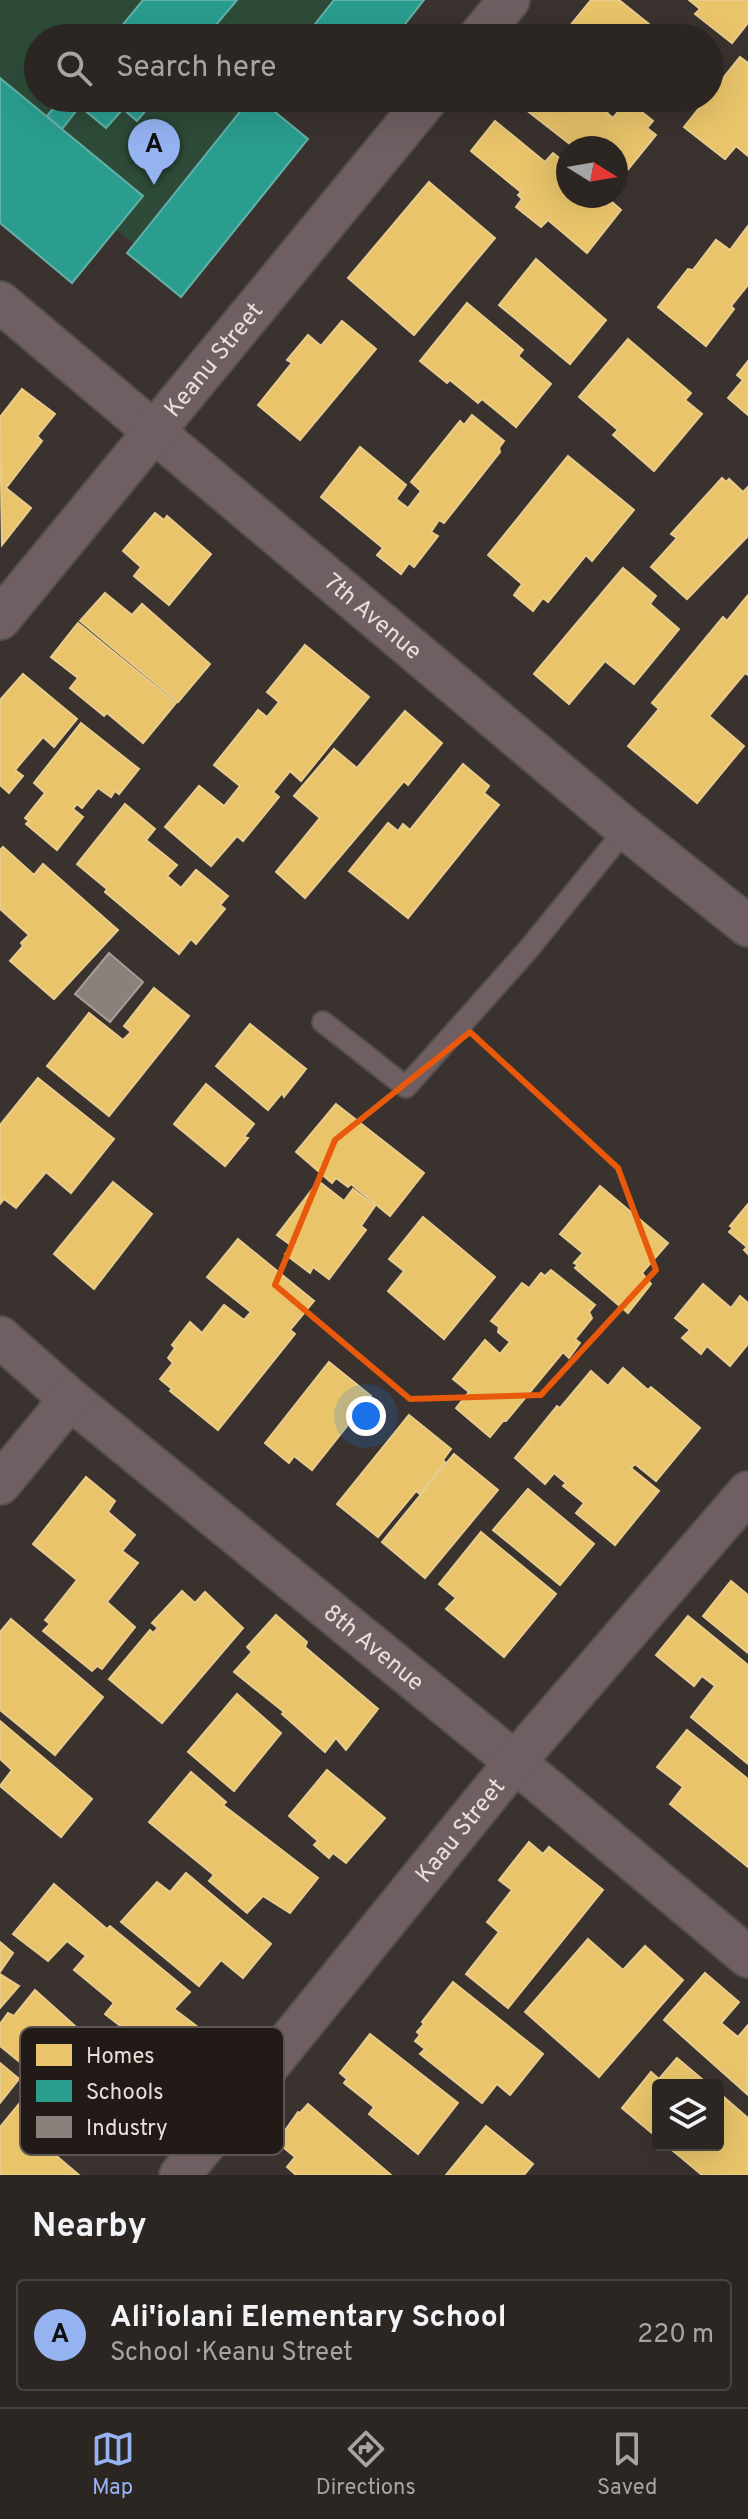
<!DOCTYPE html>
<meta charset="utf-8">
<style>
body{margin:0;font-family:Overpass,sans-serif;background:#342e2a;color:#f1f3f6}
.controls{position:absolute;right:24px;bottom:24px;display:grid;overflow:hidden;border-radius:8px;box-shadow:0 8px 32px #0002}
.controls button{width:72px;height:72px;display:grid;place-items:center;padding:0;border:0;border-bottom:2px solid #484340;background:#2c2622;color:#f1f3f6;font:40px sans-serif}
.compass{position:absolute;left:556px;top:136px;width:72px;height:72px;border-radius:50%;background:#2c2622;box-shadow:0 8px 32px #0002;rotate:101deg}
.you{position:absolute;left:366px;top:1416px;width:28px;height:28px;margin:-20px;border:6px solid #fff;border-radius:50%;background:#1a73e8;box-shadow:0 0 0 12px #1a73e833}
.badge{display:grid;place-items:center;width:52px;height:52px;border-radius:50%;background:#95b2f1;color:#111;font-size:26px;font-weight:700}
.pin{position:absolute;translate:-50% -66px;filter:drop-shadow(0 2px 4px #0008)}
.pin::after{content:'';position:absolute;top:42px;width:28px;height:24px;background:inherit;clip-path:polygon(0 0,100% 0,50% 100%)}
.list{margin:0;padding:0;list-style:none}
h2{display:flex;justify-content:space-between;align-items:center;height:104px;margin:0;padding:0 32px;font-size:34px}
h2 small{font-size:26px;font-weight:400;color:#a6a5a5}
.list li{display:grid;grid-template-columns:52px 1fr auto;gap:24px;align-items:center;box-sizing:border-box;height:112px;margin:0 16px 16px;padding:0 16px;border:2px solid #484340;border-radius:8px}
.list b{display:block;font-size:30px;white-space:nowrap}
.list p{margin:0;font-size:26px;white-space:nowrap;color:#a6a5a5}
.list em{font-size:26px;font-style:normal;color:#a6a5a5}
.icon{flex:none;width:44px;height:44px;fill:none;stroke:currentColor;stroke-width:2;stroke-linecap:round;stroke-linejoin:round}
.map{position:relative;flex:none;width:748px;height:2175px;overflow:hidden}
.search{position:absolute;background:#2c2622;box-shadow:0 8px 32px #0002;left:24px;right:24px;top:24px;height:88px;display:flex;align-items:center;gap:20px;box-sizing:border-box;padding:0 28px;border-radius:44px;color:#a6a5a5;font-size:30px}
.sheet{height:232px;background:#2c2622}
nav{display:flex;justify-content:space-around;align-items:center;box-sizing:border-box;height:112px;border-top:2px solid #484340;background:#2c2622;font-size:22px;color:#a6a5a5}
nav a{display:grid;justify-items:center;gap:4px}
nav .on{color:#95b2f1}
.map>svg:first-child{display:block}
.green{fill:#2e4b39}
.homes{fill:#e9c46a;stroke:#e9cc8c;stroke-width:2}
.schools{fill:#2a9d8f;stroke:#63b1a6;stroke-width:2}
.industry{fill:#8a817c;stroke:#a69d98;stroke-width:2}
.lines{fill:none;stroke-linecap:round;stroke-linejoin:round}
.lane-casing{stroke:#554f4a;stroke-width:24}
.street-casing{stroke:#554f4a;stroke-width:44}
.lane{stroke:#6f5f62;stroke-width:20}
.street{stroke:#6f5f62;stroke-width:40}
.marked{fill:none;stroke:#e8590c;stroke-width:6;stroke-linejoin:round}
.labels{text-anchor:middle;stroke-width:8;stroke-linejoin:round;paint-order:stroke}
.street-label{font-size:24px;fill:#e9dfda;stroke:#211a17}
.key{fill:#211a17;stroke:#5d5552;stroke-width:2}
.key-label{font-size:22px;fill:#e9dfda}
</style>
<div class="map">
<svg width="748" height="2175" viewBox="0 0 748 2175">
<rect width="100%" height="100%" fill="#3a322e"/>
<g class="green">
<path d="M0,0H146L113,38H38V98H62L47,116L0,78Z"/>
<path d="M237,0H334L326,32L321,38H205Z"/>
<path d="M156,98H251L134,243L116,230L143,196L62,129L80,106L106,128L123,109L138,121Z"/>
</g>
<g class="homes">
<path d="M591,0H619L664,36L662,38H583L569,27Z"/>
<path d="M689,0H748V23L732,43L695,14L700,9Z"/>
<path d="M740,57L748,63V156L736,146L725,159L684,127Z"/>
<path d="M520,98H614L617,100L607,113L613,118L622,107L629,113L634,106L653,121L647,128L656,135L617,183L616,148H575L521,106L525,102Z"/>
<path d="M495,121L545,162L553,153L568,165V196H605L621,210L587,253L548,220L541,227L516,207L522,199L518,195L521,192L471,151Z"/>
<path d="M429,182L495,238L414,335L348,278Z"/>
<path d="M748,226V285L731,306L734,309L706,346L658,307L688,269L693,270L716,240L730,250Z"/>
<path d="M536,259L606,320L570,364L499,305Z"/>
<path d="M467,303L523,350L518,356L551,384L516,427L482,399L478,403L450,380L447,383L420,361Z"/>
<path d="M342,321L376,349L300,440L258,405L292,363L287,360L308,335L321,346Z"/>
<path d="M628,339L691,393L685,400L702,414L654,471L613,435L618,430L579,397Z"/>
<path d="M748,361V415L728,398L743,380L737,375Z"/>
<path d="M22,389L55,414L37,436L42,441L6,488L31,508L2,545L0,417Z"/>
<path d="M472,415L504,441L499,448L500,452L444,523L439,520L431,532L438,536L414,567L409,563L401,574L377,555L383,548L321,497L360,447L406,485L396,499L408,508L421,491L411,482L460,421L464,425Z"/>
<path d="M568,456L634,510L592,561L586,555L548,602L543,598L533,611L514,595L522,584L488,555Z"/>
<path d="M722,478L726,482L729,479L743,492L748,487V536L687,599L651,567L677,538L671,534Z"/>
<path d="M155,513L164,520L167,516L211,554L169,605L134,576L141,567L123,551Z"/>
<path d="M623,568L656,596L650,604L679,629L634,684L605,661L569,704L534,674Z"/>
<path d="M105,593L132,615L142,604L210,664L178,702L80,621Z"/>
<path d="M748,595V675L745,673L709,716L744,746L697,803L628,746L659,709L652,703L723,617L727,621Z"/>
<path d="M78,623L176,703L143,743L107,713L104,716L70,688L78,678L51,657Z"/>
<path d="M305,645L369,697L301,781L290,771L273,792L279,797L243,841L237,836L211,866L165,827L199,786L224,806L240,786L214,765L258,710L267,717L279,702L267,692Z"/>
<path d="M23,674L77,719L54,747L43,737L15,770L23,776L9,793L0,785V700Z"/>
<path d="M405,711L442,743L408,785L404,781L305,898L276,872L320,818L294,796L334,749L357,768Z"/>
<path d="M81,723L139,769L119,794L115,791L111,797L98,788L82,808L77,804L73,809L83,817L57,850L26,824L29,821L25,818L45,793L34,783Z"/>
<path d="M463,764L489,786L484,793L499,805L408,918L349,871L388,823L398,831L403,824L410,830Z"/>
<path d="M125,804L155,829L146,840L177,865L167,876L181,888L196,870L228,896L220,905L225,909L196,944L191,939L179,954L105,892L107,889L77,864Z"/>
<path d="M3,847L34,875L43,864L118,930L54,999L10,961L23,946L21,943L29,935L0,909V850Z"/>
<path d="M154,988L189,1016L109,1116L47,1066L89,1013L123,1040L131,1032L124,1026Z"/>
<path d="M250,1024L306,1069L284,1097L282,1093L268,1110L216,1066Z"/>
<path d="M38,1078L114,1139L71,1193L46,1172L16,1208L4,1199L0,1204V1125Z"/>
<path d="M206,1084L254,1124L244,1137L248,1138L225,1166L174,1124Z"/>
<path d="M336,1104L424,1173L390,1216L351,1184L348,1187L336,1178L332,1183L296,1152Z"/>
<path d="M113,1182L152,1214L94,1289L54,1254Z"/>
<path d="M321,1183L344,1201L353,1189L375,1206L361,1226L366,1230L329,1279L313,1267L310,1273L285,1254L292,1246L277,1235L314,1187L316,1190Z"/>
<path d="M600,1186L668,1243L642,1273L651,1284L628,1313L575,1268L578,1265L574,1263L583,1253L560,1234Z"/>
<path d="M748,1204V1254L744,1250L747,1247L729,1232L733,1228L730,1226Z"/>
<path d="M423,1217L495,1277L444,1339L388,1291L404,1271L389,1259Z"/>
<path d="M238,1239L314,1301L290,1330L295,1334L218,1430L170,1391L172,1389L160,1379L173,1363L168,1358L175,1348L172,1345L190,1322L202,1333L224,1305L244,1320L251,1312L207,1277Z"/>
<path d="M551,1270L595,1305L589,1312L592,1318L575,1339L580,1343L569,1358L563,1352L506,1421H503L490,1437L456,1408L469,1392L453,1379L485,1340L500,1354L510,1342L498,1332L499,1327L491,1321L522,1283L529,1288L541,1273L545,1276Z"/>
<path d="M703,1284L731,1308L740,1296L748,1303V1344L730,1366L707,1346L701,1354L682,1338L690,1330L675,1318Z"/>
<path d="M329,1362L371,1396L312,1470L294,1456L289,1463L265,1443Z"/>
<path d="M623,1368L648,1390L651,1387L700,1428L656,1481L635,1464L631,1468L659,1491L615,1545L576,1513L584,1503L563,1486L566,1483L554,1473L545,1484L515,1458L557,1406L560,1408L591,1371L608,1386Z"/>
<path d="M409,1415L451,1449L443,1460L445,1462L420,1494L416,1491L378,1537L337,1504Z"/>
<path d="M454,1454L498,1490L425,1578L382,1542Z"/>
<path d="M86,1477L115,1501L108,1512L135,1535L122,1551L138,1563L107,1602L135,1627L102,1669L97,1666L92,1671L43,1631L50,1624L45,1620L77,1580L33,1544Z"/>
<path d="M528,1489L594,1544L560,1585L493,1530Z"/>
<path d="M481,1532L556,1594L504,1657L446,1609L456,1598L439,1584Z"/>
<path d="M731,1581L748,1595V1653L703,1616Z"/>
<path d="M182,1591L195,1603L205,1592L243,1628L162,1723L109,1679L150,1630L153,1633L158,1628L152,1623Z"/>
<path d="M276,1615L307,1642L305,1647L378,1709L346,1750L336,1738L325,1752L282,1714L284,1712L234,1672L252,1652L247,1647Z"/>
<path d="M688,1616L748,1665V1764L691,1717L715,1686L702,1676L694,1686L656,1655Z"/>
<path d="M11,1619L103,1697L55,1755L0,1710V1632Z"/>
<path d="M237,1694L281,1733L234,1791L188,1752Z"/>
<path d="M0,1721L92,1799L61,1837L0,1786L12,1770L0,1759Z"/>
<path d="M687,1730L748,1779V1867L670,1804L683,1787L657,1767Z"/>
<path d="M327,1770L385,1818L346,1863L333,1853L329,1858L314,1845L318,1841L289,1816Z"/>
<path d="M191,1772L226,1802L223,1805L318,1878L290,1913L263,1896L247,1913L209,1881L214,1875L149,1822Z"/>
<path d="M529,1842L543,1854L549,1847L603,1890L508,2008L466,1974L499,1932L487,1922L512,1890L499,1880Z"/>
<path d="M186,1873L271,1944L243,1978L221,1960L199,1986L121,1922L157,1882L170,1892Z"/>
<path d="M54,1884L107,1929L110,1926L190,1992L174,2009L207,2034L174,2076L136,2046L140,2041L105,2014L114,2003L74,1970L86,1956L67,1941L48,1961L13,1934Z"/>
<path d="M588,1939L623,1970L645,1946L683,1980L599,2077L525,2012Z"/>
<path d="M0,1942L13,1953L0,1972Z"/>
<path d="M705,1973L739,2002L721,2023L738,2037L748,2025L747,2094L664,2020Z"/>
<path d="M0,1974L19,1986L0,2008Z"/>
<path d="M453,1982L543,2054L510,2095L497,2084L482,2103L420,2054L425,2049L415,2041L420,2035L417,2032L424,2024L422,2022Z"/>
<path d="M35,1990L106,2054L88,2077L93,2082L77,2102L67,2095L64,2098L0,2046V2024L8,2013L14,2016Z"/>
<path d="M370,2034L458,2103L418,2154L369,2114L374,2107L344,2083L347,2079L340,2073Z"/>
<path d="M677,2058L709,2085H658V2138L622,2108L651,2072L659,2079Z"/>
<path d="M0,2063L19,2079L0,2103Z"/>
<path d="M33,2087L71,2119L47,2148L79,2175H0V2127Z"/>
<path d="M718,2092L748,2118V2175H702L666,2145H718Z"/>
<path d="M308,2104L391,2175H296L287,2167L295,2157L277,2142L298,2112L300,2113Z"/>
<path d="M486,2126L533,2164L524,2175H446Z"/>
</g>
<g class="schools">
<path d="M143,0H237L205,38H112Z"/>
<path d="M334,0H424L394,38H333L315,24Z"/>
<path d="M0,78L143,196L72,283L0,223Z"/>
<path d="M62,98H70L80,106L62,129L47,116Z"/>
<path d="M70,98H156L137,121L123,109L106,128Z"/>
<path d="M251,98H258L308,139L181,297L127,253Z"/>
</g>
<path class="industry" d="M109,953L143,982L110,1022L75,994Z"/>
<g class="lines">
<g class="lane-casing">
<path id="lane" d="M323,1022L406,1087L527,951L626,829"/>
</g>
<g class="street-casing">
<g id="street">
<path d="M478,38L509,0"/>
<path id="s1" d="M0,302L626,829L748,926"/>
<path id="s2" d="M0,619L428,98"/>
<path id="s3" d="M0,1337L70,1399L515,1762L748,1957"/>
<path d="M0,1484L70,1399"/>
<path id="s4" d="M180,2175L515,1762L748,1492"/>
</g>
</g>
<use href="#lane" class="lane"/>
<use href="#street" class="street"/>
</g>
<path class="marked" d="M470,1032L618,1168L656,1270L541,1395L410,1399L275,1285L335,1140Z"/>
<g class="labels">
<g class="street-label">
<text dy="8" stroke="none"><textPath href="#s2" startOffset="336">Keanu Street</textPath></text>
<text dy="8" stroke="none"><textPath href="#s1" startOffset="488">7th Avenue</textPath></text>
<text dy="8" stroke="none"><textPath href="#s3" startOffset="486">8th Avenue</textPath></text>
<text dy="8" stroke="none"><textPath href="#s4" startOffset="444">Kaau Street</textPath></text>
</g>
</g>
<rect x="20" y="2027" width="264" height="128" rx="12" class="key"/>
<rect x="36" y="2044" width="36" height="22" fill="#e9c46a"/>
<rect x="36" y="2080" width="36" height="22" fill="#2a9d8f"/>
<rect x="36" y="2116" width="36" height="22" fill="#8a817c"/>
<g class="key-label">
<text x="86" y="2063">Homes</text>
<text x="86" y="2099">Schools</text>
<text x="86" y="2135">Industry</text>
</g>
</svg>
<div class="controls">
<button><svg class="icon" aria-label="layers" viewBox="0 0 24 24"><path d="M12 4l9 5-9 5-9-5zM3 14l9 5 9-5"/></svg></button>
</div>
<svg class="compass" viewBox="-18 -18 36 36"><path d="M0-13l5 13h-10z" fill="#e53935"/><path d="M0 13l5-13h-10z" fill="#a6a5a5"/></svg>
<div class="you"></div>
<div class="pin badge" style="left:154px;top:185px">A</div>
<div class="search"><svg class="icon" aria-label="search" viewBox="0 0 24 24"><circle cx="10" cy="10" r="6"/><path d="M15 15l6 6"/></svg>Search here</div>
</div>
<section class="sheet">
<h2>Nearby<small></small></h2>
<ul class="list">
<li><span class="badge">A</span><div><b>Ali'iolani Elementary School</b><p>School · Keanu Street</p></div><em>220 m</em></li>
</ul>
</section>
<nav>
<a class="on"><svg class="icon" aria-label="map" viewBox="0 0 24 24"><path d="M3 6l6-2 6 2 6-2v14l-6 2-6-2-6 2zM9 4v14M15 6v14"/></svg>Map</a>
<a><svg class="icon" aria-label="directions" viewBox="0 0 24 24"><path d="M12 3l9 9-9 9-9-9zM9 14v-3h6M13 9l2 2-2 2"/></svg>Directions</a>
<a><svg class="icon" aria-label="saved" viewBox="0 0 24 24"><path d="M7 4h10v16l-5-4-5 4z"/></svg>Saved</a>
</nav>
